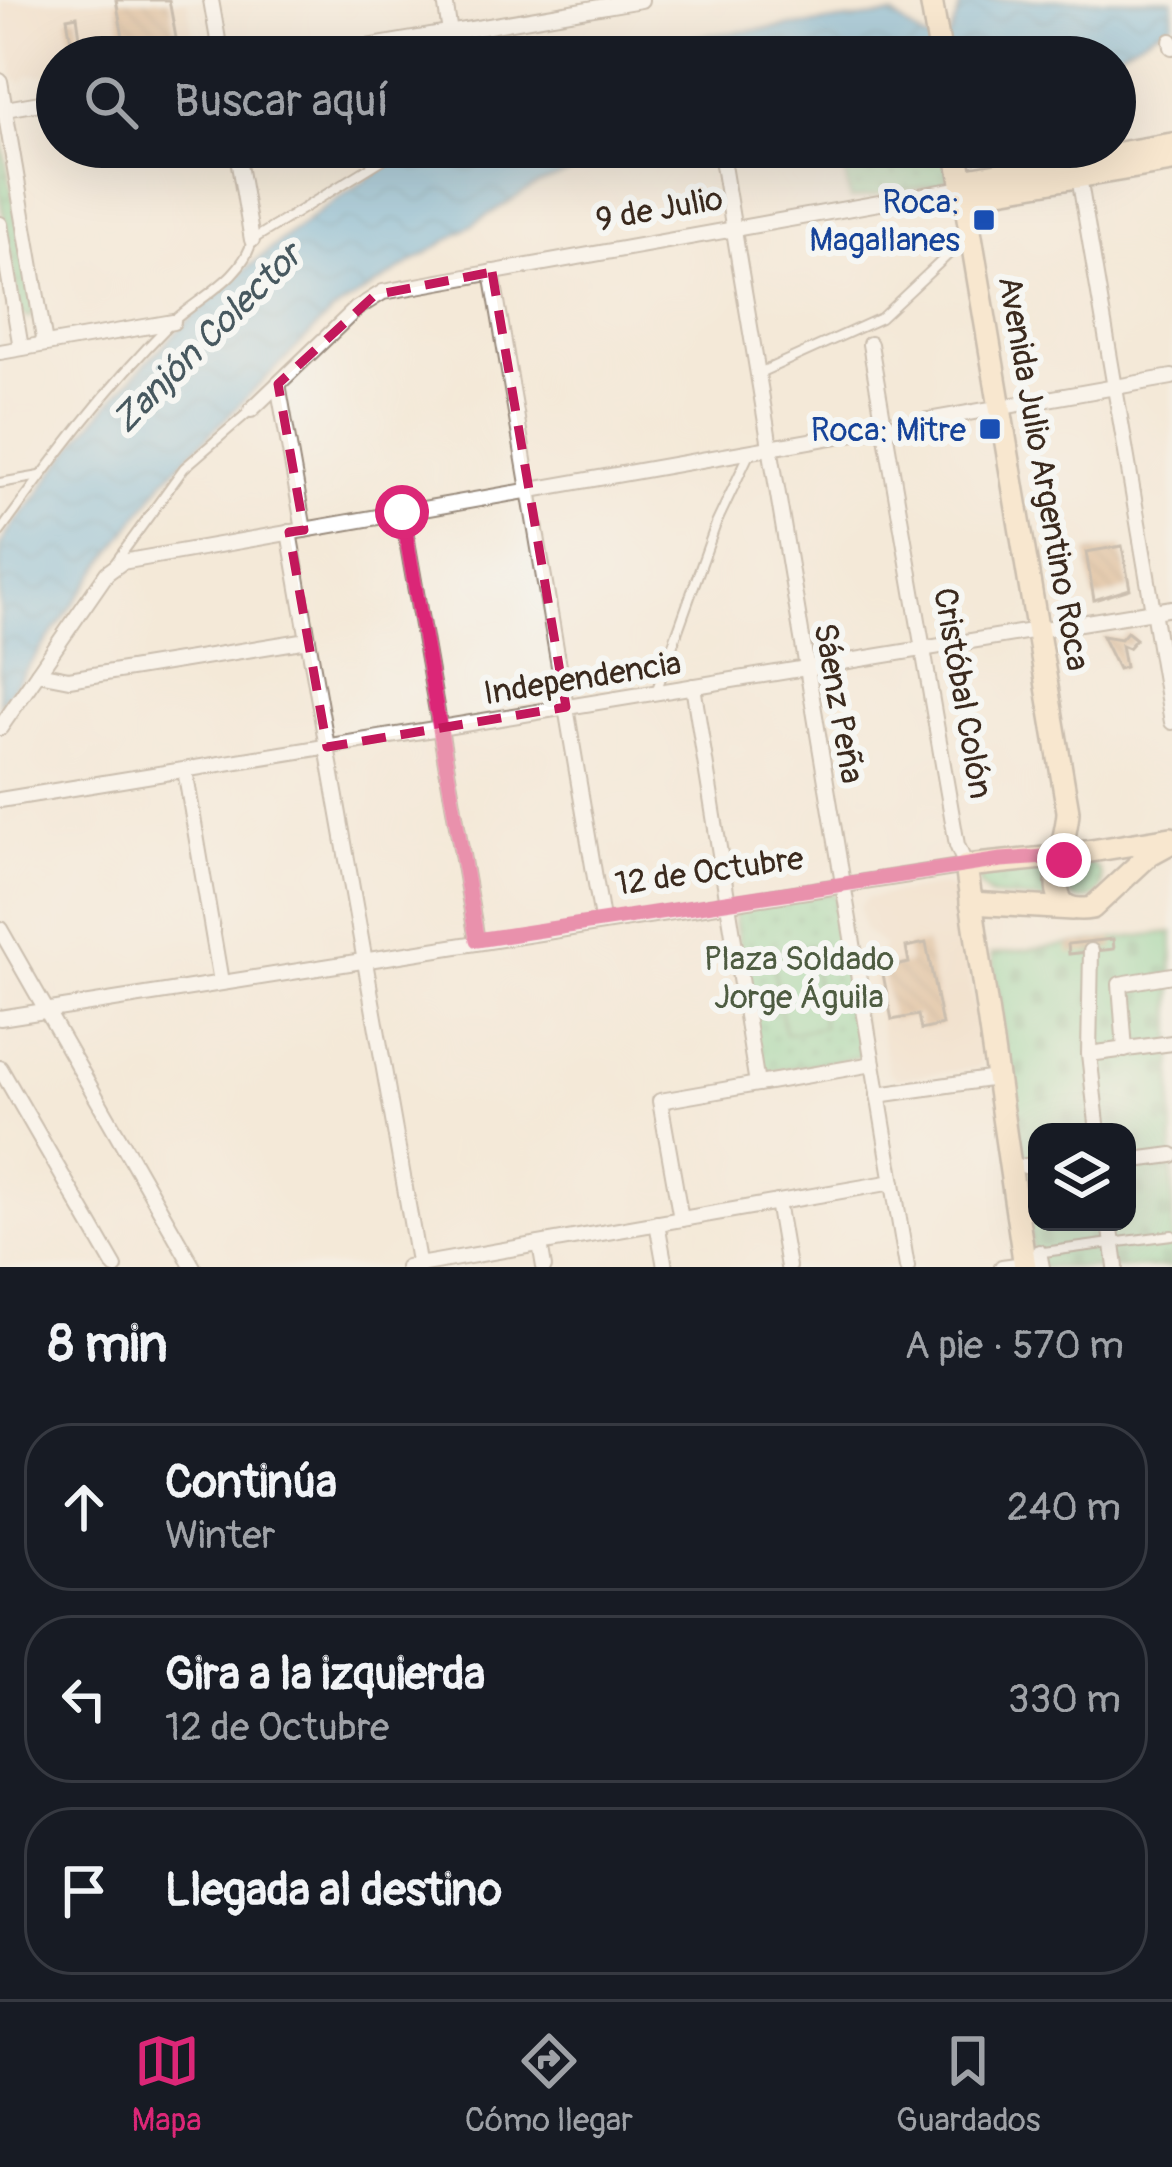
<!DOCTYPE html>
<html lang="es">
<meta charset="utf-8">
<style>
body{margin:0;font-family:Pangolin,sans-serif;background:#20242c;color:#f1f3f6}
.controls{position:absolute;right:36px;bottom:36px;display:grid;overflow:hidden;border-radius:24px;box-shadow:0 12px 48px #0002}
.controls button{width:108px;height:108px;display:grid;place-items:center;padding:0;border:0;border-bottom:3px solid #363941;background:#171b24;color:#f1f3f6;font:60px sans-serif}
.stop{position:absolute;width:36px;height:36px;margin:-27px;border:9px solid #db2777;border-radius:50%;background:#fff}
.stop.end{background:#db2777;border-color:#fff;box-shadow:0 3px 12px #0008}
.list{margin:0;padding:0;list-style:none}
h2{display:flex;justify-content:space-between;align-items:center;height:156px;margin:0;padding:0 48px;font-size:51px}
h2 small{font-size:39px;font-weight:400;color:#9ea1a6}
.list li{display:grid;grid-template-columns:78px 1fr auto;gap:36px;align-items:center;box-sizing:border-box;height:168px;margin:0 24px 24px;padding:0 24px;border:3px solid #363941;border-radius:48px}
.list b{display:block;font-size:45px;white-space:nowrap}
.list p{margin:0;font-size:39px;white-space:nowrap;color:#9ea1a6}
.list em{font-size:39px;font-style:normal;color:#9ea1a6}
.icon{flex:none;width:66px;height:66px;fill:none;stroke:currentColor;stroke-width:2;stroke-linecap:round;stroke-linejoin:round}
.map{position:relative;flex:none;width:1172px;height:1267px;overflow:hidden}
.search{position:absolute;background:#171b24;box-shadow:0 12px 48px #0002;left:36px;right:36px;top:36px;height:132px;display:flex;align-items:center;gap:30px;box-sizing:border-box;padding:0 42px;border-radius:66px;color:#9ea1a6;font-size:45px}
.sheet{height:732px;background:#171b24}
nav{display:flex;justify-content:space-around;align-items:center;box-sizing:border-box;height:168px;border-top:3px solid #363941;background:#171b24;font-size:33px;color:#9ea1a6}
nav a{display:grid;justify-items:center;gap:6px}
nav .on{color:#db2777}
.map>svg:first-child{display:block}
.built{fill:#efd6bc}
.green{fill:url(#green-dots);stroke:#5a7d59;stroke-width:3}
.cemetery{fill:url(#cemetery-stones);stroke:#5a7d59;stroke-width:3;fill-rule:evenodd}
.pitch{fill:#7ad094;stroke:#5a7d59;stroke-width:3}
.water{fill:url(#water-waves);stroke:#4c6b7a;stroke-width:3}
.building{fill:url(#building-back-hatch)}
.lines{fill:none;stroke-linecap:round;stroke-linejoin:round}
.lane-casing{stroke:#988a7b;stroke-width:12}
.street-casing{stroke:#988a7b;stroke-width:18}
.secondary-casing{stroke:#988a7b;stroke-width:26}
.lane{stroke:#fff;stroke-width:8}
.street{stroke:#fff;stroke-width:14}
.secondary{stroke:#fce5c4;stroke-width:21}
.route{stroke:#db2777;stroke-width:15}
.marked{fill:none;stroke:#c2185b;stroke-width:9;stroke-dasharray:24 15;stroke-linejoin:round}
.transit-dot{fill:#1a4fb4;stroke:#f6f6f2;stroke-width:4.5}
.labels{text-anchor:middle;stroke-width:12;stroke-linejoin:round;paint-order:stroke}
.transit-label{font-size:33px;fill:#164399;stroke:#f6f6f2;text-anchor:end}
.street-label{font-size:33px;fill:#3b2a1e;stroke:#f6f6f2}
.park-label{font-size:33px;fill:#4e5c41;stroke:#f6f6f2}
.water-label{font-size:36px;font-style:italic;fill:#47585f;stroke:#f6f6f2}
</style>
<div class="map">
<svg width="1172" height="1267" viewBox="0 0 1172 1267">
<defs>
<pattern id="green-dots" width="8" height="8" patternUnits="userSpaceOnUse" patternTransform="scale(3)"><rect width="8" height="8" fill="#7ad094"/><path d="M2 2h.1M6 6h.1" fill="none" stroke="#65a978" stroke-width="1.8" stroke-linecap="round"/></pattern>
<pattern id="cemetery-stones" width="16" height="16" patternUnits="userSpaceOnUse" patternTransform="scale(3)"><rect width="16" height="16" fill="#7ad094"/><path d="M2 7V4a2 2 0 0 1 4 0v3zM10 15v-3a2 2 0 0 1 4 0v3z" fill="#65a978"/></pattern>
<pattern id="water-waves" width="16" height="10" patternUnits="userSpaceOnUse" patternTransform="scale(3)"><rect width="16" height="10" fill="#5dacd7"/><path d="M0 5q4-4 8 0t8 0" fill="none" stroke="#4e8cae"/></pattern>
<pattern id="building-back-hatch" width="6" height="6" patternUnits="userSpaceOnUse" patternTransform="scale(3)"><rect width="6" height="6" fill="#ce9c6c"/><path d="M-1 5l2 2M0 0l6 6M5-1l2 2" fill="none" stroke="#a87f58"/></pattern>
</defs>
<rect width="100%" height="100%" fill="#f6f6f2"/>
<filter id="ink" filterUnits="userSpaceOnUse"><feTurbulence type="fractalNoise" baseFrequency=".00833" numOctaves="2"/><feDisplacementMap in="SourceGraphic" scale="24" xChannelSelector="R" yChannelSelector="G"/><feConvolveMatrix kernelMatrix="1 2 1 2 8 2 1 2 1" color-interpolation-filters="sRGB"/></filter>
<filter id="wash" filterUnits="userSpaceOnUse"><feTurbulence type="fractalNoise" baseFrequency=".004" numOctaves="4" result="noise"/><feDisplacementMap in="SourceGraphic" scale="48" xChannelSelector="R" yChannelSelector="G"/><feGaussianBlur stdDeviation="2.7" result="paint"/><feColorMatrix in="noise" values="0 0 0 0 0 0 0 0 0 0 0 0 0 0 0 0 0 1.4 0 .05"/><feComposite in="paint" operator="in"/></filter>
<g filter="url(#wash)">
<rect width="100%" height="100%" fill="#f4e9d8"/>
<g class="built">
<path d="M1,0H187L195,48L183,57H57V75H28L23,83L14,78Z"/>
<path d="M944,885L956,892L983,1059L978,1068L897,1079L888,1072L870,965L884,946L864,931L859,907L866,898Z"/>
</g>
<g class="green">
<path d="M0,129L34,311L29,318L21,313L0,194Z"/>
<path d="M840,147H945L949,176L941,184L850,199Z"/>
<path d="M1055,860L1046,882L1052,901L990,896L979,885L980,871Z"/>
<circle cx="1083" cy="881" r="19"/>
<path d="M832,892L841,902L864,1052L860,1057L760,1073L733,907Z"/>
</g>
<path class="cemetery" d="M1172,932V1267H1035L992,954ZM1037,1132H1127V1222H1037Z"/>
<path class="pitch" d="M810,945L823,1027L785,1034L771,952Z"/>
<g class="water">
<path d="M975,0H1172V22L1110,57H608L701,36L893,15L925,40L950,37L961,4Z"/>
<path d="M419,147H635L536,185L331,313L164,480L0,705C0,665 0,585 0,549C4,532 25,512 36,497C135,355 271,234 419,147Z"/>
</g>
<g id="blocks">
<g class="building">
<path d="M116,0H169L176,38L79,55L78,46L72,47L67,18L77,16L81,44L123,37Z"/>
<path d="M1122,546L1130,589L1094,600L1086,552Z"/>
<path d="M1127,632L1136,639L1128,648L1121,645L1125,667L1118,669L1102,636L1121,639Z"/>
<path d="M1113,939L1114,949L1069,954L1068,944Z"/>
<path d="M926,943L942,1025L921,1030L918,1015L892,1020L882,969L909,963L906,947Z"/>
</g>
</g>
</g>
<g filter="url(#ink)">
<use href="#blocks" fill-opacity="0" stroke="#988a7b" stroke-width="3"/>
<g class="lines">
<g class="lane-casing">
<g id="lane">
<path d="M451,35L452,57"/>
<path d="M759,373L881,318L969,235"/>
<path d="M0,483L40,476"/>
<path d="M0,532C53,459 106,388 170,324C196,299 244,278 252,240L403,147"/>
<path d="M115,563L184,468L251,410"/>
<path d="M656,692L716,524L750,452"/>
<path d="M1036,1253L1172,1235"/>
</g>
</g>
<g class="street-casing">
<g id="street">
<path d="M211,0L221,57"/>
<path d="M445,0L450,33"/>
<path d="M1171,41L1172,47"/>
<path d="M308,57L641,0"/>
<path d="M0,81L45,344"/>
<path d="M0,110L57,100"/>
<path d="M236,147L252,240"/>
<path d="M720,147L907,1267"/>
<path d="M1078,171L1172,722"/>
<path d="M0,224L21,348"/>
<path d="M492,272L602,919"/>
<path d="M0,352L173,322"/>
<path d="M278,384L304,530"/>
<path d="M251,410L356,309L383,292L963,188"/>
<path d="M402,512L477,940"/>
<path d="M289,532L419,1267"/>
<path d="M38,673L69,679L308,640"/>
<path d="M693,686L757,1084"/>
<path d="M0,728L107,573L122,562L1172,377"/>
<path d="M185,770L221,982"/>
<path d="M0,800L1172,608"/>
<path d="M0,929L193,1267"/>
<path d="M1091,951L1089,1054L1098,1132"/>
<path d="M0,1018L966,866L957,845L870,344"/>
<path d="M1125,1050L1120,984L1172,975"/>
<path d="M1089,1054L1172,1043"/>
<path d="M0,1068L115,1267"/>
<path d="M878,1095L996,1078"/>
<path d="M1127,1161L1172,1155"/>
<path d="M1025,1166L1037,1165"/>
<path d="M777,1202L788,1267"/>
<path d="M681,1219L660,1101L873,1064"/>
<path d="M1110,1222L1116,1267"/>
<path d="M657,1223L665,1267"/>
<path d="M540,1244L544,1267"/>
<path d="M1039,1252L1042,1267"/>
<path d="M407,1267L893,1182"/>
<path d="M1002,1267L1024,1264"/>
</g>
</g>
<g class="secondary-casing">
<g id="secondary">
<path d="M931,0L941,57"/>
<path d="M956,147L1068,811C1068,842 1031,919 1092,908L1150,854L1172,842"/>
<path d="M962,180L1172,144"/>
<path d="M964,196L1172,161"/>
<path d="M1079,853L1171,838"/>
<path d="M971,903L1072,909"/>
<path d="M1025,1267L966,866L1074,855"/>
</g>
</g>
<use href="#lane" class="lane"/>
<use href="#street" class="street"/>
<use href="#secondary" class="secondary"/>
</g>
</g>
<g class="lines" filter="url(#ink)">
<path class="route" d="M402,512L477,940L1001,860L1074,855L1064,860"/>
</g>
<path d="M0 0H1172V1267H0ZM492,272L566,707L327,747L289,532L304,530L278,384L375,295Z" fill="#f4e9d8" fill-opacity=".55" fill-rule="evenodd"/>
<path class="marked" d="M492,272L566,707L327,747L289,532L304,530L278,384L375,295Z"/>
<g class="transit-dot">
<rect x="972" y="208" width="24" height="24" rx="6"/>
<rect x="978" y="417" width="24" height="24" rx="6"/>
</g>
<g class="labels">
<g class="transit-label">
<text x="960" y="213">Roca:<tspan x="960" dy="38">Magallanes</tspan></text>
<text x="966" y="441">Roca: Mitre</text>
</g>
<g class="street-label">
<text transform="translate(659 208) rotate(-10)" y="12">9 de Julio</text>
<text transform="translate(1045 473) rotate(80)" y="12">Avenida Julio Argentino Roca</text>
<text transform="translate(582 677) rotate(-9)" y="12">Independencia</text>
<text transform="translate(964 693) rotate(80)" y="12">Cristóbal Colón</text>
<text transform="translate(840 703) rotate(80)" y="12">Sáenz Peña</text>
<text transform="translate(709 870) rotate(-8)" y="12">12 de Octubre</text>
</g>
<g class="park-label">
<text x="799" y="970">Plaza Soldado<tspan x="799" dy="38">Jorge Águila</tspan></text>
</g>
<g class="water-label">
<text transform="translate(206 337) rotate(-45)" y="13">Zanjón Colector</text>
</g>
</g>
</svg>
<div class="controls">
<button><svg class="icon" aria-label="layers" viewBox="0 0 24 24"><path d="M12 4l9 5-9 5-9-5zM3 14l9 5 9-5"/></svg></button>
</div>
<div class="stop" style="left:402px;top:512px"></div>
<div class="stop end" style="left:1064px;top:860px"></div>
<div class="search"><svg class="icon" aria-label="search" viewBox="0 0 24 24"><circle cx="10" cy="10" r="6"/><path d="M15 15l6 6"/></svg>Buscar aquí</div>
</div>
<section class="sheet">
<h2>8 min<small>A pie · 570 m</small></h2>
<ul class="list">
<li><svg class="icon" aria-label="ahead" viewBox="0 0 24 24"><path d="M12 20V5M6 11l6-6 6 6"/></svg><div><b>Continúa</b><p>Winter</p></div><em>240 m</em></li>
<li><svg class="icon" aria-label="left" viewBox="0 0 24 24"><path d="M17 20v-9H6M10 6l-5 5 5 5"/></svg><div><b>Gira a la izquierda</b><p>12 de Octubre</p></div><em>330 m</em></li>
<li><svg class="icon" aria-label="arrive" viewBox="0 0 24 24"><path d="M6 21V4h12l-3 4 3 4H6"/></svg><div><b>Llegada al destino</b></div></li>
</ul>
</section>
<nav>
<a class="on"><svg class="icon" aria-label="map" viewBox="0 0 24 24"><path d="M3 6l6-2 6 2 6-2v14l-6 2-6-2-6 2zM9 4v14M15 6v14"/></svg>Mapa</a>
<a><svg class="icon" aria-label="directions" viewBox="0 0 24 24"><path d="M12 3l9 9-9 9-9-9zM9 14v-3h6M13 9l2 2-2 2"/></svg>Cómo llegar</a>
<a><svg class="icon" aria-label="saved" viewBox="0 0 24 24"><path d="M7 4h10v16l-5-4-5 4z"/></svg>Guardados</a>
</nav>
